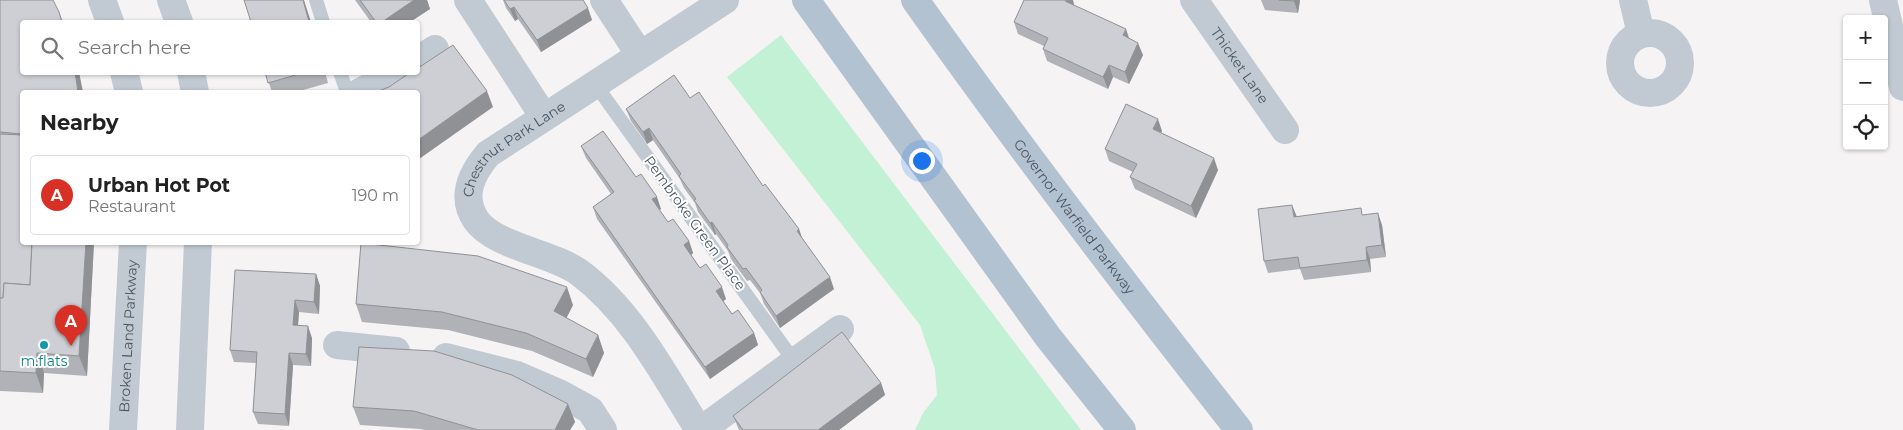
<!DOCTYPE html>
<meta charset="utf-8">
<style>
body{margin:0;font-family:Montserrat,sans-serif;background:#f6f6f6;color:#222}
.controls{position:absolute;right:15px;top:15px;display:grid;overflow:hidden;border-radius:5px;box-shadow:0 1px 4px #0004}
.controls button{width:45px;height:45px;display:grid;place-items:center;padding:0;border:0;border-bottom:1px solid #e0e0e0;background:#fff;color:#222;font:25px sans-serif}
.you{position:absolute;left:921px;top:160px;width:18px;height:18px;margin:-12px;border:4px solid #fff;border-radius:50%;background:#1a73e8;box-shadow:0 0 0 8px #1a73e833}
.badge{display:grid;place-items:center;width:32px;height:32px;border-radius:50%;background:#d93025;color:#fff;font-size:16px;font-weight:700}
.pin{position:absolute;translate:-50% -41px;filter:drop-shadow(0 1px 2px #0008)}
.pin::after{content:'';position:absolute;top:26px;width:18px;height:15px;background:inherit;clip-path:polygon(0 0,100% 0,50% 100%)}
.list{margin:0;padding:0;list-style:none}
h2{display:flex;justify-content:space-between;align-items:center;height:65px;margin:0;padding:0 20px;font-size:21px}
h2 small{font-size:16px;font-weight:400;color:#767676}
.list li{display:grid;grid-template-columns:32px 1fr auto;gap:15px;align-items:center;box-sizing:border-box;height:80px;margin:0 10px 10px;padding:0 10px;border:1px solid #e0e0e0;border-radius:5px}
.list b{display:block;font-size:19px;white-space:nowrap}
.list p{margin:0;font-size:16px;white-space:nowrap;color:#767676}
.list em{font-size:16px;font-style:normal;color:#767676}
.icon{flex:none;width:28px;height:28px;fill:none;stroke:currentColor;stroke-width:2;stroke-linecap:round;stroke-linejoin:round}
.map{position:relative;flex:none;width:1903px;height:430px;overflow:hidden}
.search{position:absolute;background:#fff;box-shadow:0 1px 4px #0004;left:20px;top:20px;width:400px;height:55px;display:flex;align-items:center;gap:12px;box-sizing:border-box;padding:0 18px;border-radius:5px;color:#767676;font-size:19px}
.panel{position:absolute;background:#fff;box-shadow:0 1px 4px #0004;left:20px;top:90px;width:400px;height:155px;border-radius:5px}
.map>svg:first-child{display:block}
.green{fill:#c3f1d5}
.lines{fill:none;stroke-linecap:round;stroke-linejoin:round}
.lane{stroke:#c1cad2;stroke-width:14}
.street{stroke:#c1cad2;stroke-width:28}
.primary{stroke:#b3c2d1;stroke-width:28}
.wall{fill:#b0b2b7}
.shaded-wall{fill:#909195}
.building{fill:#cdcfd5;stroke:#909195}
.culture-dot{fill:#0f9aa8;stroke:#fff;stroke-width:2}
.labels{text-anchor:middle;stroke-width:4;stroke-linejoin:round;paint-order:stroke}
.street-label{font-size:14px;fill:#4a5661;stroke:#fff}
.culture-label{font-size:14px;fill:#0d838f;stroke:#fff}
</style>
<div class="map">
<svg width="1903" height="430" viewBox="0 0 1903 430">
<rect width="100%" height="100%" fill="#f5f3f3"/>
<path class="green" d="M781,35L1081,430H915L923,413L937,395L935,369L920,325L727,77Z"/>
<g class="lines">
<g class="lane">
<path d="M316,0L323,22"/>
<path d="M340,72L347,92"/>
<path d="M595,84L794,361"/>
</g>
<g class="street">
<path d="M102,0L110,22"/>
<path d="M171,0L179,22"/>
<path d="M468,0L544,117"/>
<path d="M604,0L640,55"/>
<path id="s1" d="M1194,0L1285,130"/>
<path d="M1633,0L1641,34"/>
<path d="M1883,0L1903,87"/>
<circle cx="1650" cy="63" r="30"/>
<path d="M418,60L435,49"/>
<path d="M124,72L129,92"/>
<path d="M191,72L195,92"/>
<path d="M360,92L398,72"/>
<path d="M337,345L396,351"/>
<path d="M446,357L517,375L559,393L590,410L603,430"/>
<path id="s2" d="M123,430L133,242"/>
<path d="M190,430L198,242"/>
<path id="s3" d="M699,430C664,375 633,313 580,273C551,252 495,247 476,220C460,196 472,173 488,154L725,0"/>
<path d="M701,430L840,329"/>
</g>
<g class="primary">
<path d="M806,0L1048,337L1122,430"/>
<path id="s4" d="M915,0C1019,147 1128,289 1239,430"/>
</g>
</g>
<g class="wall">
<path d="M0,0L59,12L63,22H22L80,79L22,92V242H94L87,376L44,373L43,393L0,391Z"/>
<path d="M355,0H427L430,9L410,22H371Z"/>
<path d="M503,0H583L592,20L541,52L518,19L515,21L506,8Z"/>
<path d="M1261,0H1300L1298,13L1265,10Z"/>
<path d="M1074,4V5L1129,38L1143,55L1129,84L1113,77L1108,89L1047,61L1043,49L1044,46L1018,34L1014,22Z"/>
<path d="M265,72H325L328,83L296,92H272Z"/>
<path d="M690,98L799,229L802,238L834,289L780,328L764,304L760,293L750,280L747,281L731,259L728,251L716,234L715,235L698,212L695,203L684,188L680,179L653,140L647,144L631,121L626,109Z"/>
<path d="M1162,131L1161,133L1218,170L1196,218L1135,189L1130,177L1133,172L1109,161L1105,149Z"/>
<path d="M581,146L636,177L661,209L659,210L668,222L689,241L693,253L691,255L700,268L726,299L723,301L732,314L754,333L758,345L710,379L597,219L593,207L611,194L586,158Z"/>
<path d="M1363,215L1382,225L1386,257L1370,259L1371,272L1304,280L1300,269L1268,273L1264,261L1297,216Z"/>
<path d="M316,274L320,286L319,314L299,312L298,325L312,338L311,366L293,365L289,426L258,424L253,412L256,363L234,362L230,350Z"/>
<path d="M356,304L573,305L566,318L598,335L604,353L593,377L532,351L448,330L362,322Z"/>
<path d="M881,383L885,395L839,430H739L733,416Z"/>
<path d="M568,404L575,422L570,430H425L420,429L360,425L353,407Z"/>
</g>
<g class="shaded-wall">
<path d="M303,0H304L311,22H309Z"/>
<path d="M414,0H427L430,9L410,22H382Z"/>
<path d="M1066,0H1073L1074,4L1070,13Z"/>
<path d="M1294,0H1300L1298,13L1294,1Z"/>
<path d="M514,7L518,19L515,21L510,9Z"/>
<path d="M588,8L592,20L541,52L537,40Z"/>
<path d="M1126,29L1130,41L1123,35Z"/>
<path d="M1138,43L1143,55L1129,84L1125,72Z"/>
<path d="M1109,65L1113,77L1108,89L1103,77Z"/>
<path d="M75,72H79L83,92H78Z"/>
<path d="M487,91L493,107L419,159L418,154V140Z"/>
<path d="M1158,119L1162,131L1157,141L1153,129Z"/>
<path d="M649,128L653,140L647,144L643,132Z"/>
<path d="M1214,158L1218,170L1196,218L1191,206Z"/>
<path d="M657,197L661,209L657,211L652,199Z"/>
<path d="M1292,205L1297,217H1294Z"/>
<path d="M1378,213L1382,225L1386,257L1382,245Z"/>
<path d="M712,222L716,234L715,235L710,223Z"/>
<path d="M799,229L803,241L797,231Z"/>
<path d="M689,241L693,253L689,257L684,245Z"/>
<path d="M86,242H94L87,376L79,356Z"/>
<path d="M1366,247L1370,259L1371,272L1367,260Z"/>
<path d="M316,274L320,286L319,314L314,302Z"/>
<path d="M830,277L834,289L780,328L776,316Z"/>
<path d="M567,287L573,305L561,329L554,311Z"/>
<path d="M722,287L726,299L721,303L716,291Z"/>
<path d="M295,300L299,312L297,337L293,325Z"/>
<path d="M308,326L312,338L311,366L306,354Z"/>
<path d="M754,333L758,345L710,379L705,367Z"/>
<path d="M598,335L604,353L593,377L586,359Z"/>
<path d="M37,353L44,373L43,393L36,373Z"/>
<path d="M289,353L293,365L289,426L285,414Z"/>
<path d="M881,383L885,395L839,430H818Z"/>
<path d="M568,404L575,422L570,430H555Z"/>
</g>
<g class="building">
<path d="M0,0H53L59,12L62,22H22V72H75L78,92H22V134L0,132Z"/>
<path d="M244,0H303L309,22H251Z"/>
<path d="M360,0H414L382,22H376Z"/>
<path d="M504,0H583L588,8L537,40L514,7L510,9Z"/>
<path d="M1024,0H1066L1065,1L1126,29L1123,35L1138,43L1125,72L1109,65L1103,77L1043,49L1048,38L1014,22Z"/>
<path d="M1279,0H1294V1Z"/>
<path d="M453,45L487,91L418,140V92H376L389,87L411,72H418V68Z"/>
<path d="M265,72H306L268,83Z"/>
<path d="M674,75L690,98L699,92L763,186L765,184L799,229L797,231L830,277L776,316L760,292L762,290L746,268L743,269L727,247L728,245L712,222L710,223L694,200L696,199L679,176L681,174L649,128L643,132L626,109Z"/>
<path d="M1126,104L1158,119L1153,129L1214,158L1191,206L1130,177L1137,164L1105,149Z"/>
<path d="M603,131L636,177L641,174L657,197L652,199L668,222L673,219L689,241L684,245L700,268L706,264L722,287L716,291L732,314L738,310L754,333L705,367L593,207L614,192L581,146Z"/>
<path d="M0,134L22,135V242H32L30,285L4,283L3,298H0Z"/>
<path d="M1292,205L1294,217L1361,208L1362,215L1378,213L1382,245L1366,247L1367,260L1300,268L1298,257L1264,261L1258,209Z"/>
<path d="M32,242H86L79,356L37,353L36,373L0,371V298H3L4,283L30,285Z"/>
<path d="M361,243L478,256L567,287L554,311L598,335L586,359L526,333L442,312L356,304Z"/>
<path d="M235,270L316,274L314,302L295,300L293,325L308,326L306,354L289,353L285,414L253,412L257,352L230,350Z"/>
<path d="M842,332L881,383L818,430H743L733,416Z"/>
<path d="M359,347L434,351L512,375L568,404L555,430H478L414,411L353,407Z"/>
</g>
<circle class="culture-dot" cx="44" cy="345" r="5"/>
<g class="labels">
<g class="street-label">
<text dy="5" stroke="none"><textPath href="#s1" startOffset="80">Thicket Lane</textPath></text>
<text dy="5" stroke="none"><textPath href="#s3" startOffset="410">Chestnut Park Lane</textPath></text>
<text dy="5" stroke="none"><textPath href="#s4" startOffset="269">Governor Warfield Parkway</textPath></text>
<text transform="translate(695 223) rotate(54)" y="5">Pembroke Green Place</text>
<text dy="5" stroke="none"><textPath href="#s2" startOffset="94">Broken Land Parkway</textPath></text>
</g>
<g class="culture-label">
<text x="44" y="366">m.flats</text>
</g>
</g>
</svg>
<div class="controls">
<button>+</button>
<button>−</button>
<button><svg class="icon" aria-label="locate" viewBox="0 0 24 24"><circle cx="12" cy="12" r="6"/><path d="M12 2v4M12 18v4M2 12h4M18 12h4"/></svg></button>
</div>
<div class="you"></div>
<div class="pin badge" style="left:71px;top:346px">A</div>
<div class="search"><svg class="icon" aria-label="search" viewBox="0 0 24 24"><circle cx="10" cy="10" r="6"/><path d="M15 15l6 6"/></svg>Search here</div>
<section class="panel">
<h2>Nearby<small></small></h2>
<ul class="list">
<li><span class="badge">A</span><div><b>Urban Hot Pot</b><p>Restaurant</p></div><em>190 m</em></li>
</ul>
</section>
</div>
